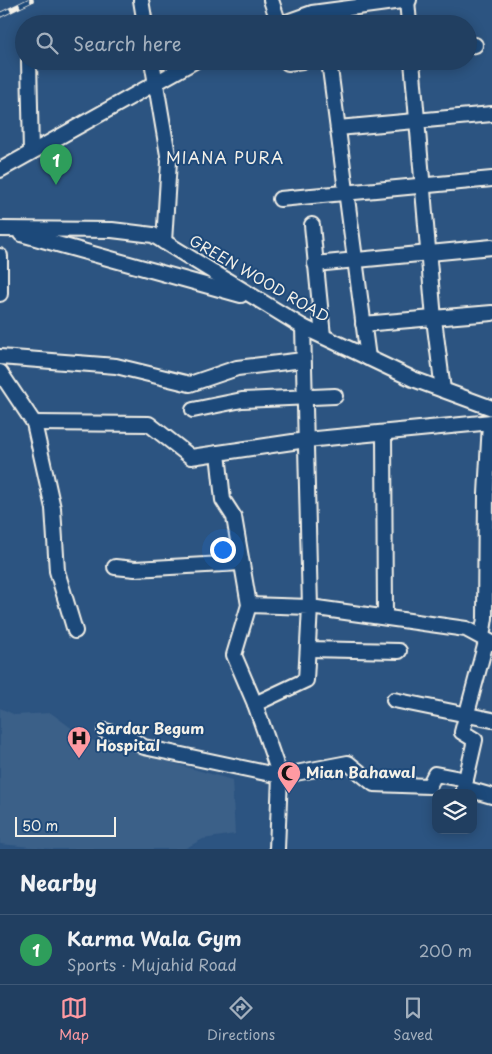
<!DOCTYPE html>
<meta charset="utf-8">
<style>
body{margin:0;font-family:"Playpen Sans",sans-serif;background:#2d4a6a;color:#f1f3f6}
.controls{position:absolute;right:15px;bottom:15px;display:grid;overflow:hidden;border-radius:10px;box-shadow:0 2px 12px #0003}
.controls button{width:45px;height:45px;display:grid;place-items:center;padding:0;border:0;border-bottom:1px solid #3e5876;background:#213f61;color:#f1f3f6;font:25px sans-serif}
.scale{position:absolute;left:15px;bottom:12px;width:101px;box-sizing:border-box;padding-left:5px;border:2px solid #f4f1e8;border-top:0;font-size:14px;line-height:18px;white-space:nowrap;color:#f4f1e8;-webkit-text-stroke:4px #1f4a7a;paint-order:stroke}
.you{position:absolute;left:222px;top:549px;width:18px;height:18px;margin:-12px;border:4px solid #fff;border-radius:50%;background:#1a73e8;box-shadow:0 0 0 8px #1a73e833}
.badge{display:grid;place-items:center;width:32px;height:32px;border-radius:50%;background:#ff9aa2;color:#fff;font-size:16px;font-weight:700}
.pin{position:absolute;translate:-50% -41px;filter:drop-shadow(0 1px 2px #0008)}
.pin::after{content:'';position:absolute;top:26px;width:18px;height:15px;background:inherit;clip-path:polygon(0 0,100% 0,50% 100%)}
.list{margin:0;padding:0;list-style:none}
h2{display:flex;justify-content:space-between;align-items:center;height:65px;margin:0;padding:0 20px;font-size:21px}
h2 small{font-size:16px;font-weight:400;color:#a2afbd}
.list li{display:grid;grid-template-columns:32px 1fr auto;gap:15px;align-items:center;box-sizing:border-box;height:70px;padding:0 20px;border-top:1px solid #3e5876}
.list b{display:block;font-size:19px;white-space:nowrap}
.list p{margin:0;font-size:16px;white-space:nowrap;color:#a2afbd}
.list em{font-size:16px;font-style:normal;color:#a2afbd}
.icon{flex:none;width:28px;height:28px;fill:none;stroke:currentColor;stroke-width:2;stroke-linecap:round;stroke-linejoin:round}
.map{position:relative;flex:none;width:492px;height:849px;overflow:hidden}
.search{position:absolute;background:#213f61;box-shadow:0 2px 12px #0003;left:15px;right:15px;top:15px;height:55px;display:flex;align-items:center;gap:12px;box-sizing:border-box;padding:0 18px;border-radius:28px;color:#a2afbd;font-size:19px}
.sheet{height:135px;background:#213f61}
nav{display:flex;justify-content:space-around;align-items:center;box-sizing:border-box;height:70px;border-top:1px solid #3e5876;background:#213f61;font-size:14px;color:#a2afbd}
nav a{display:grid;justify-items:center;gap:2px}
nav .on{color:#ff9aa2}
.map>svg:first-child{display:block}
.built{fill:#3b6088}
.lines{fill:none;stroke-linecap:round;stroke-linejoin:round}
.minor-casing{stroke:#f4f1e8;stroke-width:18}
.minor{stroke:#1f4a7a;stroke-width:14}
.rail-casing{stroke:#f4f1e8;stroke-width:5.5}
.rail{stroke:#1f4a7a;stroke-width:4;stroke-dasharray:11;stroke-linecap:butt}
.labels{text-anchor:middle;stroke-width:4;stroke-linejoin:round;paint-order:stroke}
.street-label{font-size:15px;fill:#f4f1e8;stroke:#1f4a7a}
.poi-label{font-size:15px;font-weight:bold;fill:#f4f1e8;stroke:#1f4a7a;text-anchor:start}
.neighbourhood-label{font-size:16px;letter-spacing:1px;fill:#f4f1e8;stroke:#1f4a7a}
</style>
<div class="map">
<svg width="492" height="849" viewBox="0 0 492 849">
<rect width="100%" height="100%" fill="#2c5481"/>
<filter id="ink" filterUnits="userSpaceOnUse"><feTurbulence type="fractalNoise" baseFrequency=".02" numOctaves="2"/><feDisplacementMap in="SourceGraphic" scale="10" xChannelSelector="R" yChannelSelector="G"/><feConvolveMatrix kernelMatrix="1 2 1 2 8 2 1 2 1" color-interpolation-filters="sRGB"/></filter>
<g filter="url(#ink)">
<path class="built" d="M0,708L15,715L51,713L85,738L232,780L235,834L203,839L184,849H52L0,844Z"/>
<g class="lines">
<g class="minor-casing">
<g id="minor">
<path d="M141,0L145,24"/>
<path d="M271,0L279,24"/>
<path d="M407,0L409,24"/>
<path d="M281,24L312,13L409,0"/>
<path d="M468,46L475,45"/>
<path d="M29,61L31,152"/>
<path d="M152,61L169,161L164,242"/>
<path d="M329,61L368,358"/>
<path d="M412,61L434,319L443,390"/>
<path d="M288,63L302,61"/>
<path d="M338,128L492,114"/>
<path d="M0,170L195,61"/>
<path d="M280,199L492,179"/>
<path d="M312,225L323,336"/>
<path d="M0,229L112,230L153,235L303,327L413,379L492,408"/>
<path d="M21,234L241,295"/>
<path d="M0,256V294"/>
<path d="M315,264L492,247"/>
<path d="M363,324L492,313"/>
<path d="M303,327L310,607L466,629L492,643"/>
<path d="M0,357L116,366L190,384L237,368L303,360"/>
<path d="M0,372L34,423L53,508L57,571L75,631"/>
<path d="M193,410L242,400L335,396"/>
<path d="M34,423L149,424L191,457L306,440L492,422"/>
<path d="M384,434L385,616"/>
<path d="M218,453L223,500L234,517L249,605L234,655L255,704L280,776L277,849"/>
<path d="M115,567L135,569L241,563"/>
<path d="M249,605L310,607L306,680L255,704"/>
<path d="M482,637L485,618L486,494L490,423"/>
<path d="M486,642L462,732L475,740L464,788L492,796"/>
<path d="M308,649L399,651"/>
<path d="M394,700L492,720"/>
<path d="M105,731L125,736L144,747L280,776L348,763L374,784L429,786L435,774L466,780"/>
</g>
</g>
<use href="#minor" class="minor"/>
<g class="rail-casing">
<path id="rail" d="M0,15L31,0"/>
</g>
<use href="#rail" class="rail"/>
</g>
</g>
<defs>
<g id="hospital-pin" transform="scale(1.25)"><path d="M0 17L-7.5 6A9.5 9.5 0 1 1 7.5 6Z" fill="#ff9aa2" stroke="#1f4a7a"/><path d="M-5-5h3v3.5h4V-5h3V5h-3V1.5h-4V5h-3Z" fill="#111"/></g>
<g id="mosque-pin" transform="scale(1.25)"><path d="M0 17L-7.5 6A9.5 9.5 0 1 1 7.5 6Z" fill="#ff9aa2" stroke="#1f4a7a"/><path d="M3.5-4.9A6 6 0 1 0 3.5 4.9A5 5 0 1 1 3.5-4.9Z" fill="#111"/></g>
</defs>
<g fill-rule="evenodd">
<use href="#hospital-pin" x="79" y="738"/>
<use href="#mosque-pin" x="289" y="773"/>
</g>
<g class="labels">
<g class="street-label">
<text transform="translate(259 279) rotate(30)" y="5">GREEN WOOD ROAD</text>
</g>
<g class="poi-label">
<text x="96" y="734">Sardar Begum<tspan x="96" dy="17">Hospital</tspan></text>
<text x="306" y="778">Mian Bahawal</text>
</g>
<g class="neighbourhood-label">
<text x="225" y="164">MIANA PURA</text>
</g>
</g>
</svg>
<div class="controls">
<button><svg class="icon" aria-label="layers" viewBox="0 0 24 24"><path d="M12 4l9 5-9 5-9-5zM3 14l9 5 9-5"/></svg></button>
</div>
<div class="scale">50 m</div>
<div class="you"></div>
<div class="pin badge" style="left:56px;top:185px;background:#2e9e5b">1</div>
<div class="search"><svg class="icon" aria-label="search" viewBox="0 0 24 24"><circle cx="10" cy="10" r="6"/><path d="M15 15l6 6"/></svg>Search here</div>
</div>
<section class="sheet">
<h2>Nearby<small></small></h2>
<ul class="list">
<li><span class="badge" style="background:#2e9e5b">1</span><div><b>Karma Wala Gym</b><p>Sports · Mujahid Road</p></div><em>200 m</em></li>
</ul>
</section>
<nav>
<a class="on"><svg class="icon" aria-label="map" viewBox="0 0 24 24"><path d="M3 6l6-2 6 2 6-2v14l-6 2-6-2-6 2zM9 4v14M15 6v14"/></svg>Map</a>
<a><svg class="icon" aria-label="directions" viewBox="0 0 24 24"><path d="M12 3l9 9-9 9-9-9zM9 14v-3h6M13 9l2 2-2 2"/></svg>Directions</a>
<a><svg class="icon" aria-label="saved" viewBox="0 0 24 24"><path d="M7 4h10v16l-5-4-5 4z"/></svg>Saved</a>
</nav>
